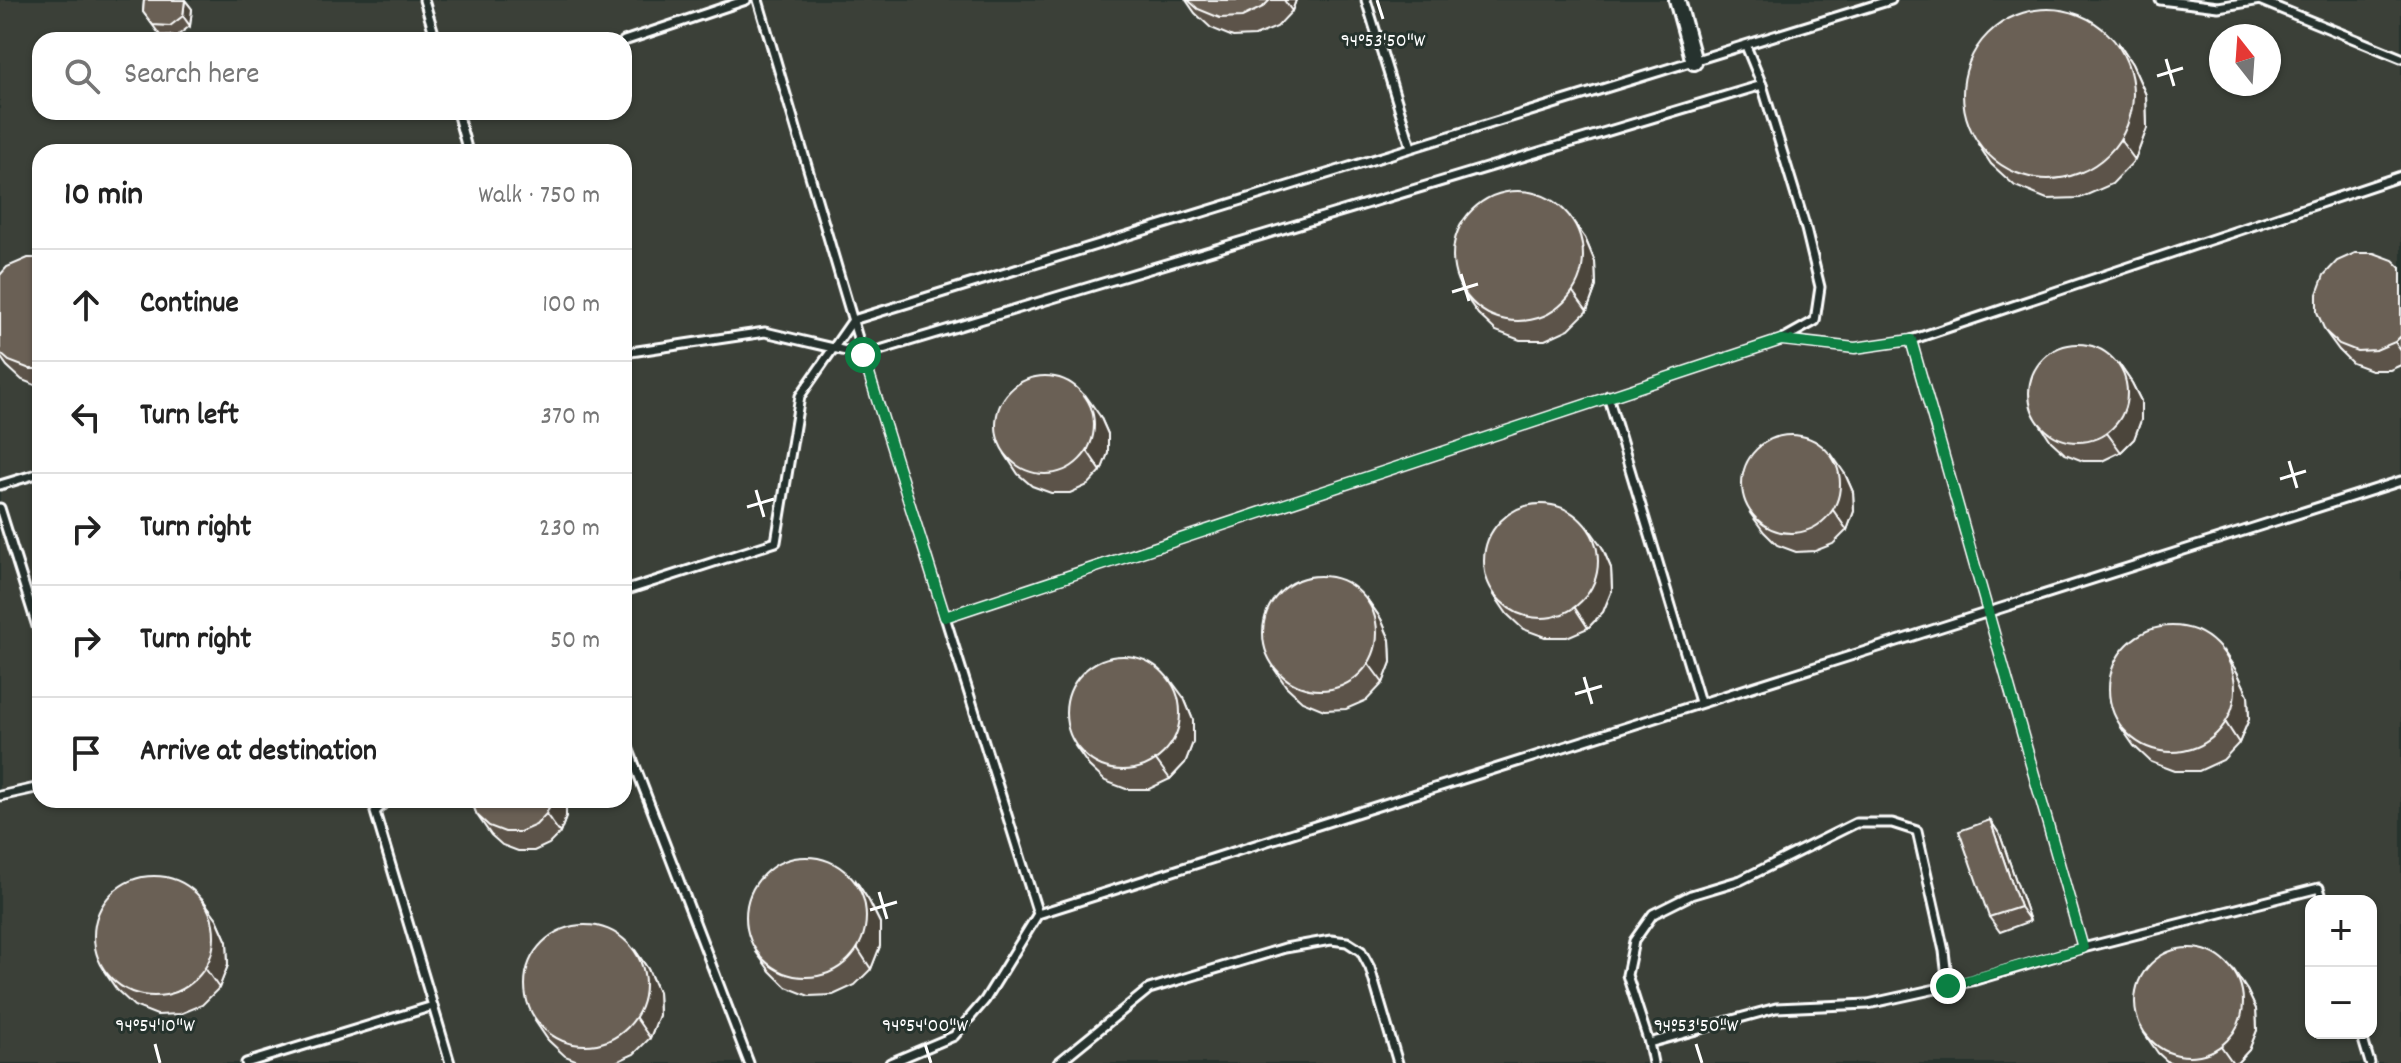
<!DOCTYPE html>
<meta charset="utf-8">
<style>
body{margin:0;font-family:Dekko,sans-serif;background:#f6f6f6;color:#222}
.controls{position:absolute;right:24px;bottom:24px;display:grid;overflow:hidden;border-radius:16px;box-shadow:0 2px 6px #0004}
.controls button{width:72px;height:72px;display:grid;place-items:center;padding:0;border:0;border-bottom:2px solid #e0e0e0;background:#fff;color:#222;font:40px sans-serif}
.compass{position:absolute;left:2209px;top:24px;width:72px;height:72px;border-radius:50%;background:#fff;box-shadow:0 2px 6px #0004;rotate:343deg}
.stop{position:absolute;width:24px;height:24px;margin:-18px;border:6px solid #0b8043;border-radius:50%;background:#fff}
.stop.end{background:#0b8043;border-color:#fff;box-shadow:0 2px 8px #0008}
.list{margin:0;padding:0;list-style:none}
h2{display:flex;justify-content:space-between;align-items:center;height:104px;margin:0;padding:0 32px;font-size:34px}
h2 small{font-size:26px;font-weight:400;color:#767676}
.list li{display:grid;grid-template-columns:52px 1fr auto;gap:24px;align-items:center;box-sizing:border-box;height:112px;padding:0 32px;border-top:2px solid #e0e0e0}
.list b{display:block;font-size:30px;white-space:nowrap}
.list em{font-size:26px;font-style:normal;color:#767676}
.icon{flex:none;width:44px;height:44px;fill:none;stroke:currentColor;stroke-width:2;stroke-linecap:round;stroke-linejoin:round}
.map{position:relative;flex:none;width:2401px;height:1063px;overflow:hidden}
.search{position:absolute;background:#fff;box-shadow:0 2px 6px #0004;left:32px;top:32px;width:600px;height:88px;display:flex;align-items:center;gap:20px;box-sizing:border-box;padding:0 28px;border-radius:24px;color:#767676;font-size:30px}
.panel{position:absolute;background:#fff;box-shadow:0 2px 6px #0004;left:32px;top:144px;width:600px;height:664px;border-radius:24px}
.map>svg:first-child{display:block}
.built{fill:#3b4139;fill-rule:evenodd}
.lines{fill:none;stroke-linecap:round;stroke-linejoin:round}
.service-casing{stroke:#fff;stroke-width:13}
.minor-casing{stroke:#fff;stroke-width:20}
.service{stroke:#26332d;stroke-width:7}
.minor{stroke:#26332d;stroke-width:14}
.wall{fill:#5c5348;stroke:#fff;stroke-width:2}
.shaded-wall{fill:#4b443b;stroke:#fff;stroke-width:2}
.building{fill:#6b6154;stroke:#fff;stroke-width:2}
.route{stroke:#0b8043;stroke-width:10}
.ticks{fill:none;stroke:#fff;stroke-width:3}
.ticks-label{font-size:20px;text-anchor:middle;fill:#fff;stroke:#26332d;stroke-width:6;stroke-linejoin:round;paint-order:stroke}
</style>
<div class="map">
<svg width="2401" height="1063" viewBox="0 0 2401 1063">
<rect width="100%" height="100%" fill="#26332d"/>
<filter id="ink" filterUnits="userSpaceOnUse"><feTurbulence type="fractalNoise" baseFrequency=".0125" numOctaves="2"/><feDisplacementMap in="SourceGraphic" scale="16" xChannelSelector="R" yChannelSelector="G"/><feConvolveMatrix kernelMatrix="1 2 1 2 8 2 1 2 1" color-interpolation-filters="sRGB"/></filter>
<g filter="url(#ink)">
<path class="built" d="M0,0H2401V1063H0ZM2221,36H2269V84H2221ZM40,40H624V112H40ZM40,152H624V800H40ZM2311,901H2371V1033H2311Z"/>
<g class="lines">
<g class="service-casing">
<g id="service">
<path d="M424,0L436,40"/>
<path d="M758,0L863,355L1038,914"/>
<path d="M1366,0L1411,147"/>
<path d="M2160,0L2218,7L2260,0"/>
<path d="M2259,0L2401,58"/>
<path d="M624,41L746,0"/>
<path d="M457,112L468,152"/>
<path d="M1783,340L1855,348L1911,340L2401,176"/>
<path d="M1911,340L2083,948L2319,888L2323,901"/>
<path d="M624,353L765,332L863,355L1762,85"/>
<path d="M1608,396L1700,702"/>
<path d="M0,485L40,473"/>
<path d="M0,508L40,636"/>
<path d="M624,591L776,542L800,396L853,320L1891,0"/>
<path d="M945,617L1781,340L1815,321L1820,287L1806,229L1762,85L1746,46"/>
<path d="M624,737L749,1063"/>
<path d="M0,796L40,787"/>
<path d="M387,800L375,812L450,1063"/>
<path d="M2361,1033L2370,1063"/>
<path d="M1649,1043L1627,975L1634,941L1653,914L1691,895L1741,880L1856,823H1892L1917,831L1944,951L1948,986"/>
<path d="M246,1063L433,1006"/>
<path d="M890,1063L954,1036L985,1000L1038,914L2401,481"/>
<path d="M1058,1063L1149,989L1285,948L1331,940L1347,942L1361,951L1370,968L1398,1063"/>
<path d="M1653,1063L1649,1043L1776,1008L1868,1004L1972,981L2083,948"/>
</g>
</g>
<g class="minor-casing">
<path id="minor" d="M1677,0L1694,62"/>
</g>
<use href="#service" class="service"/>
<use href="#minor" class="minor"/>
</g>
<g class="wall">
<path d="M144,0H185L192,9L190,26L177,36L160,35L143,12Z"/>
<path d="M1186,0H1296L1292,11L1277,27L1255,36L1233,37L1211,28L1195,13Z"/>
<path d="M2119,44L2132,64L2146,95L2147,128L2135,160L2112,184L2080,198L2047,199L2015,186L1991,164L1978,144Z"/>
<path d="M1585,238L1595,262L1596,286L1587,311L1569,329L1545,340H1520L1496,331L1478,314L1464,294Z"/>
<path d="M40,258V387L22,380L7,366L0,356V275Z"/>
<path d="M2401,268V365L2390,370H2371L2352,363L2339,350L2325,331Z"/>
<path d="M2119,364L2132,383L2141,401V420L2134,439L2121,452L2102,461H2083L2065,454L2051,441L2038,421Z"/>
<path d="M1100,416L1108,434V453L1101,471L1088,485L1070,493H1051L1032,486L1018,474L1005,454Z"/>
<path d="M1845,474L1853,492L1854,511L1847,530L1833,544L1815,551L1796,552L1777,545L1764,532L1750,513Z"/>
<path d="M1602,547L1611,568L1612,590L1603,612L1588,628L1567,637H1545L1523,629L1507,614L1494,595Z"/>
<path d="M1367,599L1381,619L1390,640L1391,662L1383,683L1367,700L1346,709L1324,710L1302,701L1286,686L1273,667Z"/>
<path d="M2224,652L2237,672L2248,695L2249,719L2239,743L2223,760L2199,771H2175L2151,762L2134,746L2120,726Z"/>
<path d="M1184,698L1193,720V742L1185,763L1170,779L1149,789H1126L1105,781L1089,766L1075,746Z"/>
<path d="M471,800H565L566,817L560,833L549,844L534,851H518L502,845L491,835L477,815Z"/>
<path d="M1990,820L2000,835L2030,921L2000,932L1989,917Z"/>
<path d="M856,881L869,901L880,923V946L871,969L855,985L833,995L809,996L786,987L770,971L756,952Z"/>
<path d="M203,900L217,919L227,942L228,965L219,988L202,1005L180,1014L157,1015L134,1006L117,990L104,971Z"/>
<path d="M635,950L648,969L658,992L659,1015L650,1038L634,1054L614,1063H583L565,1056L548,1040L535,1021Z"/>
<path d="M2247,990L2256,1009L2257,1030L2249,1050L2237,1063H2169L2158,1053L2144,1033Z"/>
</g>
<g class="shaded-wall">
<path d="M185,0L192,9L190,26L183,16Z"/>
<path d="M1284,0H1296L1292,11Z"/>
<path d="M2119,44L2132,64L2146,95L2147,128L2135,160L2121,141Z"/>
<path d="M1571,218L1585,238L1595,262L1596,286L1587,311L1573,292Z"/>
<path d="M2401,336V351L2395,342Z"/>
<path d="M2119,364L2132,383L2141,401V420L2134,439L2121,452L2107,433Z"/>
<path d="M1086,396L1100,416L1108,434V453L1101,471L1088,452Z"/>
<path d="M1832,455L1845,474L1853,492L1854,511L1847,530L1833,510Z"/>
<path d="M1588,527L1602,547L1611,568L1612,590L1603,612L1588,628L1575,608Z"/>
<path d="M1367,599L1381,619L1390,640L1391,662L1383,683L1369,664Z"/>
<path d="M2224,652L2237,672L2248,695L2249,719L2239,743L2226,723Z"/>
<path d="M1170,679L1184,698L1193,720V742L1185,763L1170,779L1156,760Z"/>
<path d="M552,800H565L566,802V817L560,833L546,814Z"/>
<path d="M1990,820L2000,835L2030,921L2020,907Z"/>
<path d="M856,881L869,901L880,923V946L871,969L858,949Z"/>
<path d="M203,900L217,919L227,942L228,965L219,988L205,968Z"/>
<path d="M635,950L648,969L658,992L659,1015L650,1038L636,1018Z"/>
<path d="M2234,970L2247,990L2256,1009L2257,1030L2249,1050L2237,1063H2233L2221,1046Z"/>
</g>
<g class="building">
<path d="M144,0H185L183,16L170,26L153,25L143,12Z"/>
<path d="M1188,0H1270L1263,7L1242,17L1220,18L1198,9Z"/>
<circle cx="2048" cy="94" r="85"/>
<circle cx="1518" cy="256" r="65"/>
<path d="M2355,253H2374L2393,260L2401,268V336L2395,342L2376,350L2357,351L2339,344L2325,331L2317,312V294L2324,275L2337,261Z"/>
<path d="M28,258H40V369H30L9,361L0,353V275L7,267Z"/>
<circle cx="2078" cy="393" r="49"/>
<circle cx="1045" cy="425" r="49"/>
<circle cx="1791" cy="484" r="49"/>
<circle cx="1541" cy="561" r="57"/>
<circle cx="1320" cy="633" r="57"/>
<circle cx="2172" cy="689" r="63"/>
<circle cx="1123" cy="713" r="57"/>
<path d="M471,800H552L546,814L536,825L520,832H505L489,826L477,815Z"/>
<path d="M1990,820L2020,907L1989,917L1959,831Z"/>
<circle cx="806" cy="917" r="60"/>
<circle cx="154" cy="936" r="60"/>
<circle cx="585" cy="985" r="60"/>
<circle cx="2189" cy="1002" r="54"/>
</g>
</g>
<g class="lines" filter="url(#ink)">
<path class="route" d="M863,355L945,617L1781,340L1855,348L1911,340L2083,948L1948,986"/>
</g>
<path class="ticks" d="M1377,0L1383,19M2166,59L2174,86M2157,76L2183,68M1461,274L1469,301M1452,292L1478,284M2289,461L2297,488M2280,479L2306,471M756,490L764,517M747,507L774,499M1584,677L1592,704M1575,694L1602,686M879,892L887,919M870,910L897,902M155,1044L160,1063M925,1044L931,1063M1696,1044L1702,1063"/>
<g class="ticks-label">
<text x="1383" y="46">94°53'50"W</text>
<text x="155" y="1031">94°54'10"W</text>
<text x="925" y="1031">94°54'00"W</text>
<text x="1696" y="1031">94°53'50"W</text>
</g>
</svg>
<div class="controls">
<button>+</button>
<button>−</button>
</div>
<svg class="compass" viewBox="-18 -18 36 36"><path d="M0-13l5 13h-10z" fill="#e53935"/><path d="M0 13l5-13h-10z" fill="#767676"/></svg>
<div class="stop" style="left:863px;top:355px"></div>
<div class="stop end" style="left:1948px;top:986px"></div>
<div class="search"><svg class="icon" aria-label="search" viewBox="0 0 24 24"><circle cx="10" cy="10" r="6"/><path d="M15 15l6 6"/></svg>Search here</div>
<section class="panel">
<h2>10 min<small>Walk · 750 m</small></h2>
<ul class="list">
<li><svg class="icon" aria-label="ahead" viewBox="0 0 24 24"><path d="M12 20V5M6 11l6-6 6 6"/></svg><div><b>Continue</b></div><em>100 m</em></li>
<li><svg class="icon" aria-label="left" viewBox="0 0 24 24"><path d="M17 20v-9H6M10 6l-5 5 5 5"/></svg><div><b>Turn left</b></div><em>370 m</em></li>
<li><svg class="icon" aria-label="right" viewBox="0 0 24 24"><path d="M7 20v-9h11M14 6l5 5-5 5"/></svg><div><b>Turn right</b></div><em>230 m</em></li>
<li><svg class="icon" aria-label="right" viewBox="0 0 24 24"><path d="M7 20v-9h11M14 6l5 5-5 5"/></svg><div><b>Turn right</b></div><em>50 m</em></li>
<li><svg class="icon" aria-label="arrive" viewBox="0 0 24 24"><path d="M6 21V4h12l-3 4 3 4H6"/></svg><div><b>Arrive at destination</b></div></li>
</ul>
</section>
</div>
